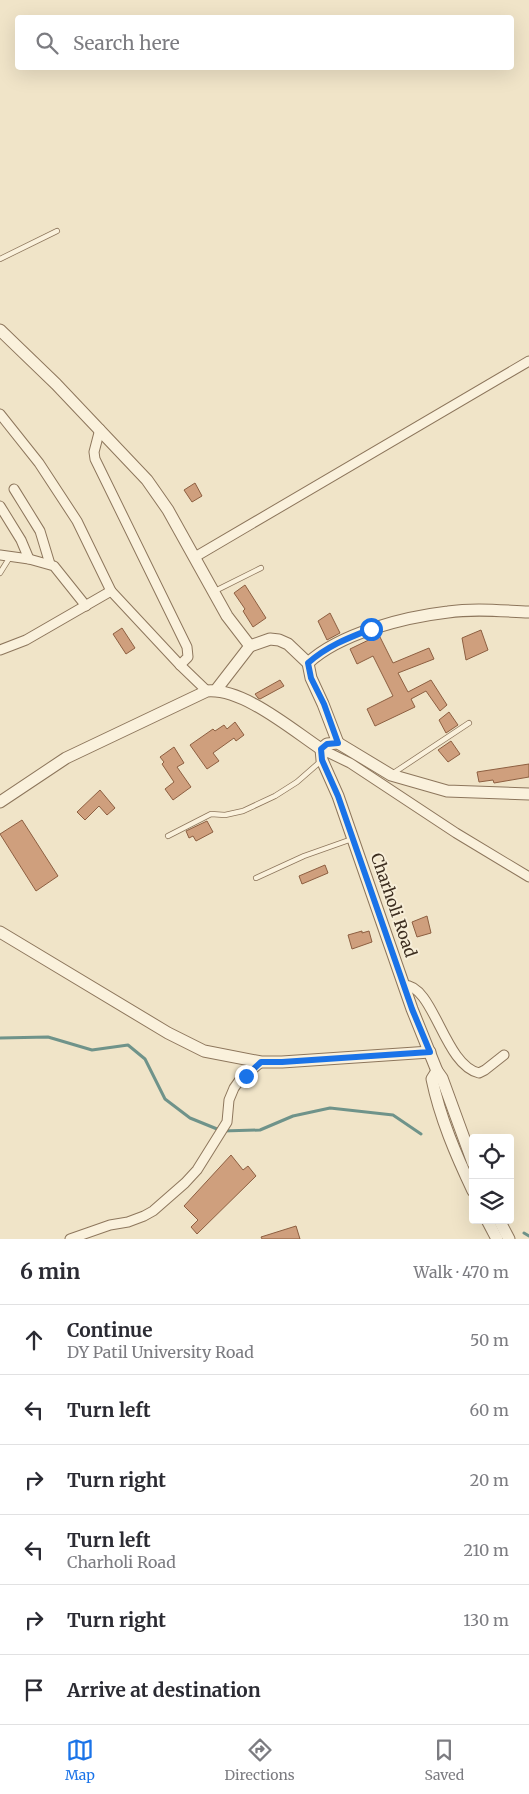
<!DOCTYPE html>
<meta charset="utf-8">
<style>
body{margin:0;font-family:Merriweather,serif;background:#f7f7f7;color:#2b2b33}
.controls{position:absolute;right:15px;bottom:15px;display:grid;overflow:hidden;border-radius:5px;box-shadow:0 5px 20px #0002}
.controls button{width:45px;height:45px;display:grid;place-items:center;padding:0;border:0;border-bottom:1px solid #e1e1e2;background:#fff;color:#2b2b33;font:25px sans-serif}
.stop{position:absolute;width:15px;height:15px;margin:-11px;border:4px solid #1a73e8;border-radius:50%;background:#fff}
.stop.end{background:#1a73e8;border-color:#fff;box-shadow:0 1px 5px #0008}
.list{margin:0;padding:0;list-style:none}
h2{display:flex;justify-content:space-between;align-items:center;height:65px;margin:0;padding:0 20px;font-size:21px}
h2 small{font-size:16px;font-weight:400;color:#7c7c81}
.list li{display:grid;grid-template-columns:32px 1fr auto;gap:15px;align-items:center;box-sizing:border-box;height:70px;padding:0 20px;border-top:1px solid #e1e1e2}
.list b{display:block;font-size:19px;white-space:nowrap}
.list p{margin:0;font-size:16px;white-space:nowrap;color:#7c7c81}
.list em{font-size:16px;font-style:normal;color:#7c7c81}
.icon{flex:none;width:28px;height:28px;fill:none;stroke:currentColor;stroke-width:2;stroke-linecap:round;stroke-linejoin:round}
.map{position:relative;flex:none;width:529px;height:1239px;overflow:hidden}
.search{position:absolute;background:#fff;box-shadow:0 5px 20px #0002;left:15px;right:15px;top:15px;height:55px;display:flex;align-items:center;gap:12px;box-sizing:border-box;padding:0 18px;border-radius:5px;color:#7c7c81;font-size:19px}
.sheet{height:485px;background:#fff}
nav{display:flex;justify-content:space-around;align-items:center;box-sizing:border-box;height:70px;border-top:1px solid #e1e1e2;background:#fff;font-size:14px;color:#7c7c81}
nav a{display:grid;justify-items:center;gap:2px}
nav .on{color:#1a73e8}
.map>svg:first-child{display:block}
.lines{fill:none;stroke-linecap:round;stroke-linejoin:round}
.stream{stroke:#6f938a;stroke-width:3}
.building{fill:#cf9f7d;stroke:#8d5f41}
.service-casing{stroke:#8d765c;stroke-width:6}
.minor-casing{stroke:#8d765c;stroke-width:11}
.tertiary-casing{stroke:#8d765c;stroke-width:13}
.service{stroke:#faf1dc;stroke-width:4.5}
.minor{stroke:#faf1dc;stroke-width:9}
.tertiary{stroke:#faf1dc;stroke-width:11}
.route{stroke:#1a73e8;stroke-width:6}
.labels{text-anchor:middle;stroke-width:4;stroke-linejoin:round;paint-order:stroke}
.street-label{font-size:16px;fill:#3d2e20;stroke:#f7eed8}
</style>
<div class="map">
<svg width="529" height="1239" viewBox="0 0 529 1239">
<rect width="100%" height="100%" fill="#f0e4c8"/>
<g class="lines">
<g class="stream">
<path d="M0,1038L48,1037L92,1050L128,1045L145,1059L165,1099L190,1118L222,1131L260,1130L293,1116L330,1108L393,1115L421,1134"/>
<path d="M524,1233L529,1236"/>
</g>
</g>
<g class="building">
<path d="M195,483L202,496L192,502L184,490Z"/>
<path d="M245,585L266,618L253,627L243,611L245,609L234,593Z"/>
<path d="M330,613L340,633L327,640L318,621Z"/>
<path d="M122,628L135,648L126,654L113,634Z"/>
<path d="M481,630L488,650L466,660L462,638Z"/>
<path d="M379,635L393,663L429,648L434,659L398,673L408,692L431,680L447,705L440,711L426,691L411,699L415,707L375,726L367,709L393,696L373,656L357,664L350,649Z"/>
<path d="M280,680L284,686L260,699L258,698L255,694Z"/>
<path d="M449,712L458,725L446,733L439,720Z"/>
<path d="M235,722L244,735L236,741L234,738L213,753L219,761L207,769L190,745L213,729L215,731L224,725L227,729Z"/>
<path d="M451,741L460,754L448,762L438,750Z"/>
<path d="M174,747L184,763L177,767L191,787L173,800L165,789L174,782L162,764L164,762L160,757Z"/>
<path d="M529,764V777L494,783L493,780L479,782L477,772Z"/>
<path d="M100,790L115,808L107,815L99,806L85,820L77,812Z"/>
<path d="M22,820L58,876L36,891L0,834Z"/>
<path d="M207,821L213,832L196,841L193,836L189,838L186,831Z"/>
<path d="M325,865L328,873L302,884L299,876Z"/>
<path d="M427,916L431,933L417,937L412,922Z"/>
<path d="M362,931V933L369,931L372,942L352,949L348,935Z"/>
<path d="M231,1155L243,1170L248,1166L256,1176L197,1234L191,1227L198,1220L184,1206Z"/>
<path d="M296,1226L300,1239H262L261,1237Z"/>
</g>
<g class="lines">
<g class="service-casing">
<g id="service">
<path d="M0,259L57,231"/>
<path d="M0,573L10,557"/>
<path d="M215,591L261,568"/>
<path d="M392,774L469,723"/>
<path d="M168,836L211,814L225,815L243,811L275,796L297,782L321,761"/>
<path d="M256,878L304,856L352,839"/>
</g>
</g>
<g class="minor-casing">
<g id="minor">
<path d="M0,414L39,463L77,521L111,591L180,665L207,691"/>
<path d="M100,429L94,452L95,459L187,647L188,657L180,665"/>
<path d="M14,489L40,531L50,564"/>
<path d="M0,506L21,540L29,559"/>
<path d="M0,555L29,559L54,566L86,606"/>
<path d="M195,557L529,361"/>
<path d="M0,650L26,640L111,591"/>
<path d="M321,749L350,763L456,833L529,877"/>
<path d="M404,985C434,985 444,1065 479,1073L485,1070L504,1055"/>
<path d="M70,1239L110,1225L128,1222L144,1216L153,1211L185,1183L197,1170L227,1122L229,1100L234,1088L239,1081L261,1062"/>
</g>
</g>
<g class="tertiary-casing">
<g id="tertiary">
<path d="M0,330L56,384L147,480L168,510L227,616L250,646L216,690"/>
<path d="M250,646L270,639L279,640L288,644L308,663L311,678L323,704L338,743"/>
<path d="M308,663C340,633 405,617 448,612C475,608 502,611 529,612"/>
<path d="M321,749L322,760L338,796L412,1009L437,1071L442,1078L473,1163"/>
<path d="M321,749L327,744L338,743L391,775L447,791L529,794"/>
<path d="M0,802L66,758L207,691C243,688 291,729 321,749"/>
<path d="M0,932L168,1033L204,1051L261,1062H282L430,1052"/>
<path d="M437,1071L432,1079C440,1118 456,1155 473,1191"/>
<path d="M487,1220L497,1239"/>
<path d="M499,1220L509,1239"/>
</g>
</g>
<use href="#service" class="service"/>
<use href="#minor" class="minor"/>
<use href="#tertiary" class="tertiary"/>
</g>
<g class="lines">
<path class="route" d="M246,1076L261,1062H282L430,1052L412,1009L338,796L322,760L321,749L327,744L338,743L324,704L311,678L308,663C327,646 348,638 371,629"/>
</g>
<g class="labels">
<g class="street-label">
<text transform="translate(394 905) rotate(71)" y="6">Charholi Road</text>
</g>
</g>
</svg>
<div class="controls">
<button><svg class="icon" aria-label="locate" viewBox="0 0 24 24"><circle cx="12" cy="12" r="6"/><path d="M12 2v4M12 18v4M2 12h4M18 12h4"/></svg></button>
<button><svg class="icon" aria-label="layers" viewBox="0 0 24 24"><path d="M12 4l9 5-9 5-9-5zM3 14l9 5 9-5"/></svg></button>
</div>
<div class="stop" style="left:371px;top:629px"></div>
<div class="stop end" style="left:246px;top:1076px"></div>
<div class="search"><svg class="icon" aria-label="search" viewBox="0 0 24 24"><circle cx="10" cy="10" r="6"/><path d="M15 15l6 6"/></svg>Search here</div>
</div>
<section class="sheet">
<h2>6 min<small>Walk · 470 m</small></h2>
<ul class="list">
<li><svg class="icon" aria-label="ahead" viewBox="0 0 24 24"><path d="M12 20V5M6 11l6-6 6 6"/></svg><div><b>Continue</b><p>DY Patil University Road</p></div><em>50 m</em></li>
<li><svg class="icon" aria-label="left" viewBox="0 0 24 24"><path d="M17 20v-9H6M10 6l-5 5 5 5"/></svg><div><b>Turn left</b></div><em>60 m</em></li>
<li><svg class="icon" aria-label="right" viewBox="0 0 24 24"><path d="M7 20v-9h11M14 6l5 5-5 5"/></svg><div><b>Turn right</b></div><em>20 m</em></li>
<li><svg class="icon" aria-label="left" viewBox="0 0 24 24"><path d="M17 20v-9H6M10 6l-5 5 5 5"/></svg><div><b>Turn left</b><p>Charholi Road</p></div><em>210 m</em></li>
<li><svg class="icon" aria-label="right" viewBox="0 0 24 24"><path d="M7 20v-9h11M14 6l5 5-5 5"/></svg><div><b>Turn right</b></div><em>130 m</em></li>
<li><svg class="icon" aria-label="arrive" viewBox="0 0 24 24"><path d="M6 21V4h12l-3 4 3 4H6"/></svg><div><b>Arrive at destination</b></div></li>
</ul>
</section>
<nav>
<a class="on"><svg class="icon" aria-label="map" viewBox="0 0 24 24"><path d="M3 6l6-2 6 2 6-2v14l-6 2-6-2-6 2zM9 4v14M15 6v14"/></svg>Map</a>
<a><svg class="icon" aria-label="directions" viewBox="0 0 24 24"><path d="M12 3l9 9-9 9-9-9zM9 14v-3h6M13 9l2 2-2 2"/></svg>Directions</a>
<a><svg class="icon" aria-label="saved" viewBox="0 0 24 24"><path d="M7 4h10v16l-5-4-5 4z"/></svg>Saved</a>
</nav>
